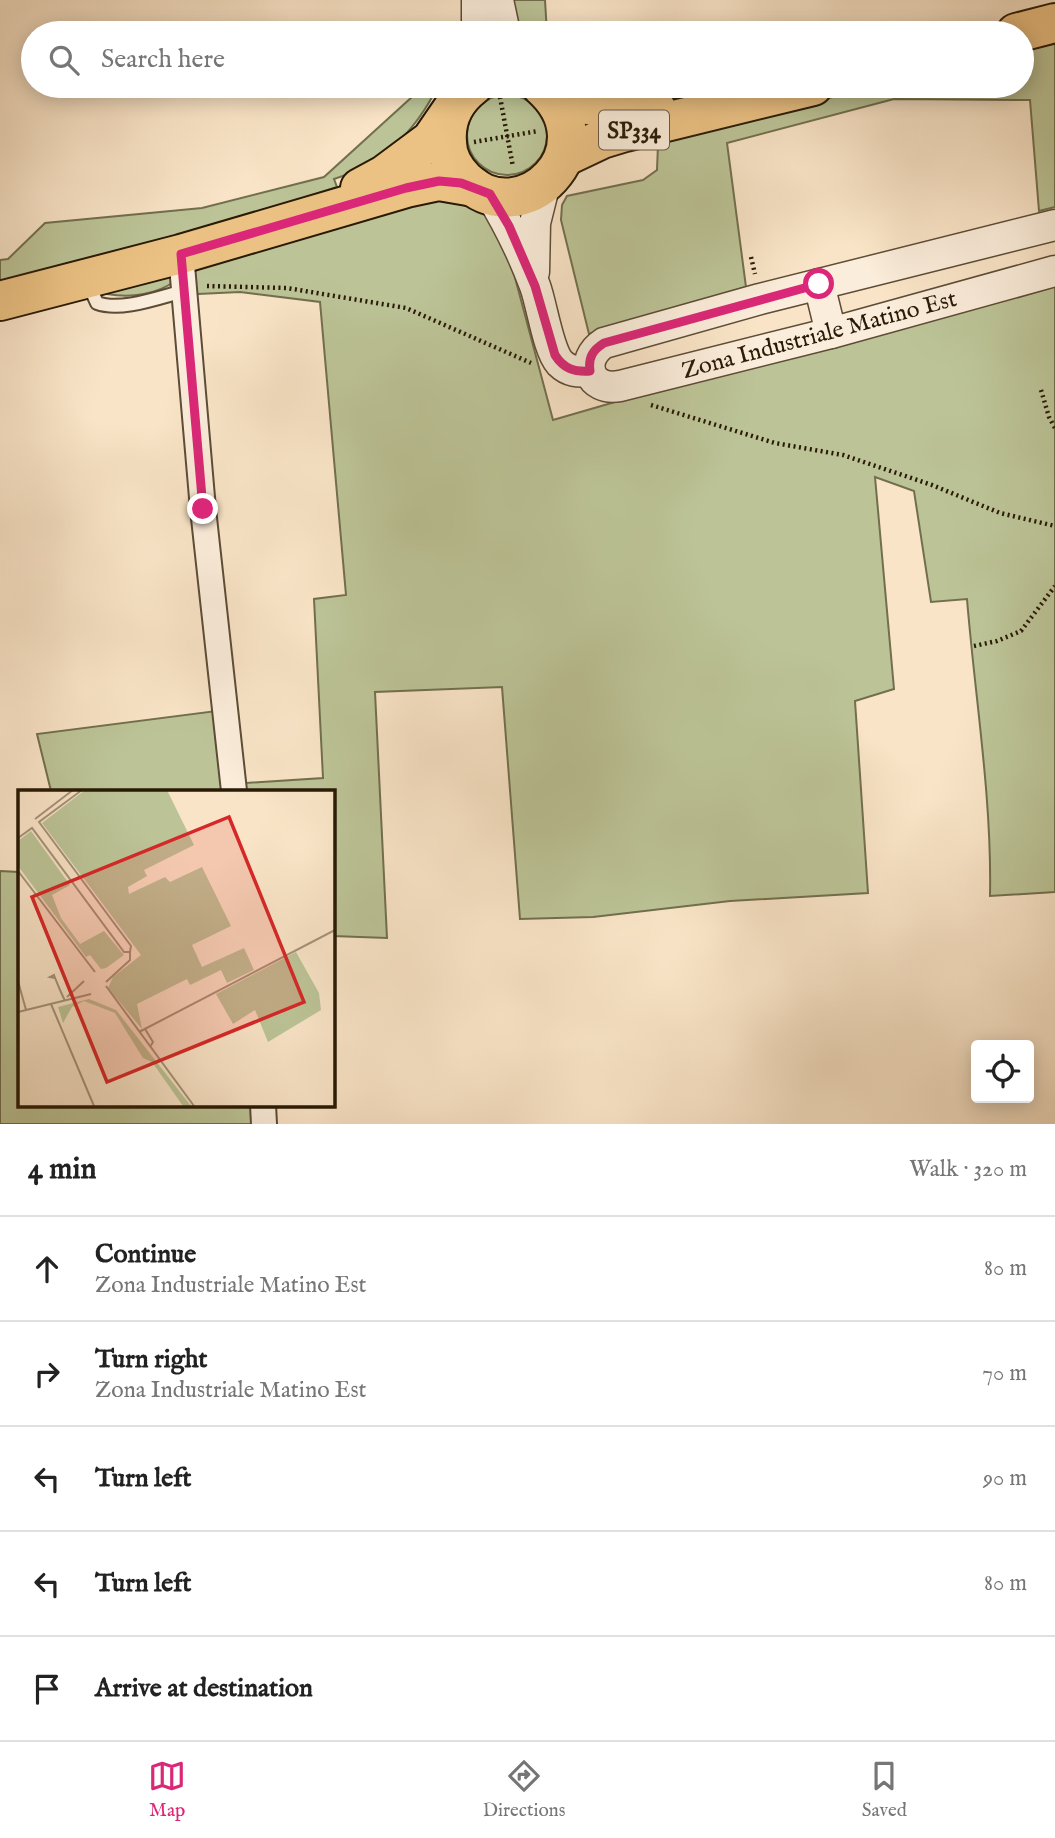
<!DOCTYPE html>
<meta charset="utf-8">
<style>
body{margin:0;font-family:"IM FELL English",serif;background:#f2f2f2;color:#222}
.controls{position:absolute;right:21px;bottom:21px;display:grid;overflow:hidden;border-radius:7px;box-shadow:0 4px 18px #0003}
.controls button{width:63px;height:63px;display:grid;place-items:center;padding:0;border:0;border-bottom:2px solid #e0e0e0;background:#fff;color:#222;font:35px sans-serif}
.stop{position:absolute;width:21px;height:21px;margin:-16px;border:5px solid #db2777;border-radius:50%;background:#fff}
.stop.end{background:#db2777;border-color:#fff;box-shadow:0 2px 7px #0008}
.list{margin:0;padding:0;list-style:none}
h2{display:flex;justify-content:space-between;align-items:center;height:91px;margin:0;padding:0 28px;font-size:30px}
h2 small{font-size:23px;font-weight:400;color:#767676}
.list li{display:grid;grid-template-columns:46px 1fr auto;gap:21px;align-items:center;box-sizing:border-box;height:105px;padding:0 28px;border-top:2px solid #e0e0e0}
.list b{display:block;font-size:26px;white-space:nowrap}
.list p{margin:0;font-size:23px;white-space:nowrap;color:#767676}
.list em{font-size:23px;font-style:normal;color:#767676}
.icon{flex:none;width:38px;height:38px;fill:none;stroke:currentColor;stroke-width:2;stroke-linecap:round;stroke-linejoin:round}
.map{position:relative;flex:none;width:1055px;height:1124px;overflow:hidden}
.search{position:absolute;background:#fff;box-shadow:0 4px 18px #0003;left:21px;right:21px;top:21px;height:77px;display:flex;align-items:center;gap:18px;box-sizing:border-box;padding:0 24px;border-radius:38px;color:#767676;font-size:26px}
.sheet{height:616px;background:#fff}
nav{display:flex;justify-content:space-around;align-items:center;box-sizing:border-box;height:98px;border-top:2px solid #e0e0e0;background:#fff;font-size:19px;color:#767676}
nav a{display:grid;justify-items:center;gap:4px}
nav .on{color:#db2777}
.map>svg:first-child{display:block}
.green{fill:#bcc497;stroke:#726f4e;stroke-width:2}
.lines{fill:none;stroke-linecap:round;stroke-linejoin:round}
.service-casing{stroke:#5d4c36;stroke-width:16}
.minor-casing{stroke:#5d4c36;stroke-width:28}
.tertiary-casing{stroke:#5d4c36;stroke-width:33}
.primary-casing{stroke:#291a06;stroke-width:42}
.path{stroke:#291a06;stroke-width:4.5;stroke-dasharray:2 3.5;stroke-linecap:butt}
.service{stroke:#fbeddb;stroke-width:12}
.minor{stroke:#fbeddb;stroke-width:24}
.tertiary{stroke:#fbeddb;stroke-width:30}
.primary{stroke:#ecc284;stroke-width:38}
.route{stroke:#db2777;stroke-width:9}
.labels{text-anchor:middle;stroke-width:5;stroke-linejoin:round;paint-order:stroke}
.shield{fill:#fbeddb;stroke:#685946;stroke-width:2}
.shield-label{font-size:23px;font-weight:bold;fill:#291a06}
.street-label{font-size:24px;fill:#291a06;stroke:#fbeddb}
.inset-road{fill:none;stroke:#a6937a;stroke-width:2}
.view{fill:#d62828;fill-opacity:0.15;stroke:#d62828;stroke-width:3.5}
.inset-edge{fill:none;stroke:#291a06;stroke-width:3.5}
</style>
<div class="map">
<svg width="1055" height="1124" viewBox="0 0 1055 1124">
<rect width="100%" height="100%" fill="#f9e4c7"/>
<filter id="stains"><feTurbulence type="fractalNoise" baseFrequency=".00286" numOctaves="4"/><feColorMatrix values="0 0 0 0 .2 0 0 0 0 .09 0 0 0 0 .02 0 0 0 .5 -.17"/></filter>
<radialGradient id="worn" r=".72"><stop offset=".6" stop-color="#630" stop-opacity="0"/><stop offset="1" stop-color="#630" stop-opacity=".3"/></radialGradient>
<g class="green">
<path d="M511,0H545L547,33H515Z"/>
<path d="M1055,40V207L1039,211L1030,100L894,99L727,143L746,287L589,334L561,220L562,205L567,196L643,180L657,170L658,144L720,124L879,86H1022V49Z"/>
<path d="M424,86H438C415,132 384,163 334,179L337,187L197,233L0,282V260L8,259L45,223L202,208L324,177Z"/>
<path d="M564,86H741L675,98L619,100Z"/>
<circle cx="507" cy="135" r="40"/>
<path d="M459,189L473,198L505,240L553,420L646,393L1055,286V892L990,896C992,797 975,698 967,599L931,602L914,491L875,477L894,689L855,701L868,893L730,901L593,917L520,919L502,687L375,692L387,938L333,936L332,791H240L238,747L246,783L323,778L314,599L346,595L320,302L240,292L198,294L193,300L194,265Z"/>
<path d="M176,269L175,281C156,295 130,298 107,294L106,289Z"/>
<path d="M216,711L224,791H51L37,734Z"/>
<path d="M0,871L19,872V1105H256L258,1124H0Z"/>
</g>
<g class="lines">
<g class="service-casing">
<path id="service" d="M87,281L97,303C121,312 160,297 184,291"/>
</g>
<g class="minor-casing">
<g id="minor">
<path d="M181,254L203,509L234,791"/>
<path d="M263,1105L264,1124"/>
</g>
</g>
<g class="tertiary-casing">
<g id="tertiary">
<path d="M498,0L505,33"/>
<path d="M477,33V0"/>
<path d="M490,194C508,223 523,254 535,286C542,305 548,350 560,363C569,372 578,372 590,371"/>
<path d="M1055,225L760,299L604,343C578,360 589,392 620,386L831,333L1055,271"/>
<path d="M534,272L535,223L545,183"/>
<path d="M819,284L831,333"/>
</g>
</g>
<g class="primary-casing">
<g id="primary">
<path d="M1016,33L1055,23"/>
<path d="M473,86C455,100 445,118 447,142C447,156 455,170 465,180C521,235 612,149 541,86"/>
<path d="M553,96C588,108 620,110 657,110"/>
<path d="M564,157L602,139L625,132L813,86"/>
<path d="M360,188L384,175L431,140L453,108"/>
<path d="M0,301L181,254L406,188L439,181L474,187"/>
</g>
</g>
<g class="path">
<path d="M500,97L513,167"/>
<path d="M474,142L538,131"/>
<path d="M751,257L755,274"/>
<path d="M207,286L287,288L406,308L531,363"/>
<path d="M1041,390L1049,417L1055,428"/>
<path d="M651,405L775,443L843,455L932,485L1000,513L1055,526"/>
<path d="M974,646L997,641L1021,631L1055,586"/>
</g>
<use href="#service" class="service"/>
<use href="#minor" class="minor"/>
<use href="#tertiary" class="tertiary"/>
<use href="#primary" class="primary"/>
</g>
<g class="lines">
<path class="route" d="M203,509L181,254L406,188L439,181L461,183L490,194L509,226L535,286L555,355C564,369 574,372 590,371C588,357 593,350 604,343L819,284"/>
</g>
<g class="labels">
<rect class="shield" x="599" y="110.5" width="70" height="39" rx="5"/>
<g class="shield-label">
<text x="634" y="138">SP334</text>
</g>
<g class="street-label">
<text transform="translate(819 334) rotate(-15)" y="8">Zona Industriale Matino Est</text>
</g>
</g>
<g transform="translate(18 790)">
<rect width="317" height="317" fill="#f9e4c7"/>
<path d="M67,0H149L176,55L126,80L129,86L110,97L111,104L147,87L152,92L184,77L213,136L174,155L184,177L226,158L236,180L209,193L203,180L172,195L169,189L119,214L124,239L90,198L95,187L123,165L24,33ZM13,41L52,95L34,105L43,128L62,154L86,141L106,165L88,178L83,179L72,165L68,167L0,76V51ZM278,162L301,203L303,220L250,252L237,220L215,234L198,204ZM71,209L98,220L173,316H165L134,272L125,268L97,223L66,211L54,217L45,233L40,217Z" fill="#bcc497"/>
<path class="inset-road" d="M17,29L55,0M0,48L14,38L106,162H112L113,156L21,32L64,0M0,81L77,182M37,188L32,187L36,185L37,188L42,200L47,211M0,191L8,220M88,192L112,170V162M88,196L176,316M49,207L66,191M33,214L76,316M0,222L73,204M127,239L135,252L132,257M121,242L317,140"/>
<path class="view" d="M211,27L286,212L89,292L14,107Z"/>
<rect width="317" height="317" class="inset-edge"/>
</g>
<rect width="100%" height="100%" filter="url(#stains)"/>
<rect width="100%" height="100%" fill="url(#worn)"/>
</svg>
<div class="controls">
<button><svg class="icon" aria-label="locate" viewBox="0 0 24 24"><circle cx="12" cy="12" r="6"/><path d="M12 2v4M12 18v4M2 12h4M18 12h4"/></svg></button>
</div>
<div class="stop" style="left:819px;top:284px"></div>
<div class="stop end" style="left:203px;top:509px"></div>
<div class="search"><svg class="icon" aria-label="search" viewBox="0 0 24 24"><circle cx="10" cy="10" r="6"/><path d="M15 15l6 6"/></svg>Search here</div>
</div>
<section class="sheet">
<h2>4 min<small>Walk · 320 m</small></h2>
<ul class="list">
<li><svg class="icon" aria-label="ahead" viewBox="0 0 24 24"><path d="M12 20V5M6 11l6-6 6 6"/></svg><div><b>Continue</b><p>Zona Industriale Matino Est</p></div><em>80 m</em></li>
<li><svg class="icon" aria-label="right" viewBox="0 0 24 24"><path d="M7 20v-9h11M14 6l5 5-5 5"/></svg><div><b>Turn right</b><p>Zona Industriale Matino Est</p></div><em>70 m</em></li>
<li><svg class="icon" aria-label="left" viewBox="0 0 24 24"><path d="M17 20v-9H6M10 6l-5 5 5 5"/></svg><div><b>Turn left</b></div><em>90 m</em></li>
<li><svg class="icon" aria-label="left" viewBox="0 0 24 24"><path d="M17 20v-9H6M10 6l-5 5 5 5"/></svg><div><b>Turn left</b></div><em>80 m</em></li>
<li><svg class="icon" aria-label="arrive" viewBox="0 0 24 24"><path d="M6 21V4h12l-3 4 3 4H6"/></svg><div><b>Arrive at destination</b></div></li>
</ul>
</section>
<nav>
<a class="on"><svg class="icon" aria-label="map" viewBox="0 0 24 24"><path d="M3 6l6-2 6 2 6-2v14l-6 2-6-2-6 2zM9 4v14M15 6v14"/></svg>Map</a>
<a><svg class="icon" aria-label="directions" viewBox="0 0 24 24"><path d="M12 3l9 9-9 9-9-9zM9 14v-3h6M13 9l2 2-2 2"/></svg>Directions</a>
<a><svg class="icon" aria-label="saved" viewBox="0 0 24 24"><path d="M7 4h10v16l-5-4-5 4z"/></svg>Saved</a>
</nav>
